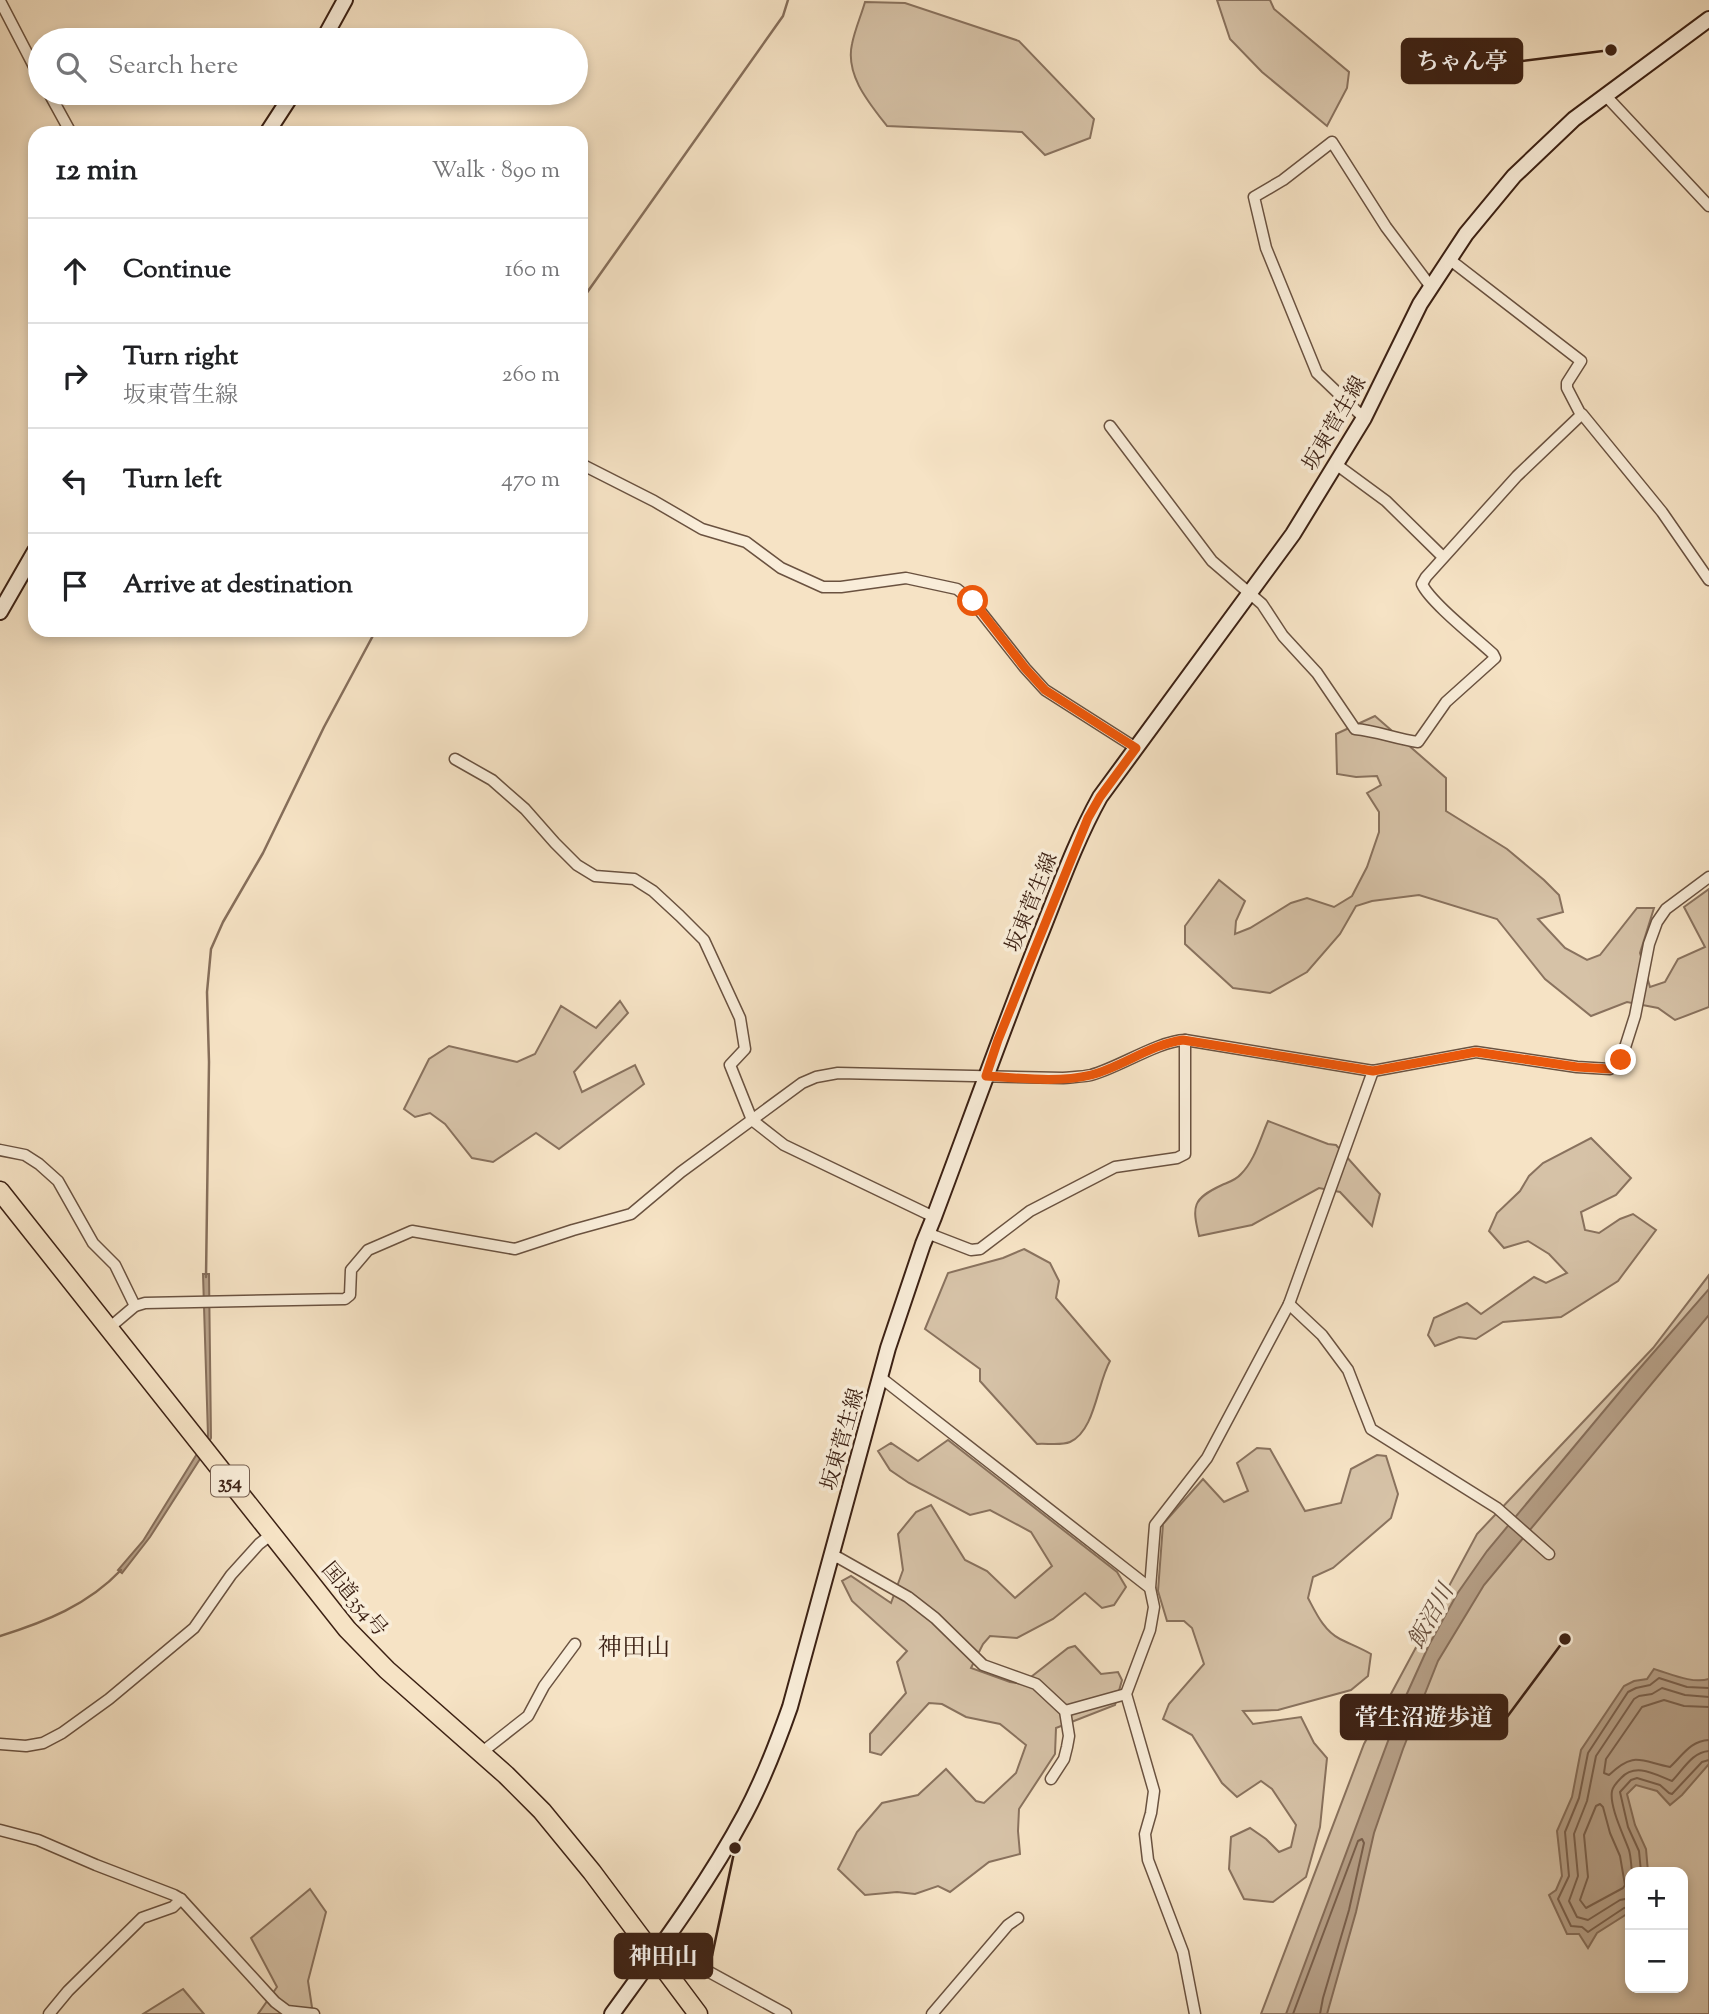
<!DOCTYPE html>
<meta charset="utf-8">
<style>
body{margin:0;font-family:"Sorts Mill Goudy","Noto Serif JP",serif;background:#f2f2f2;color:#202124}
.controls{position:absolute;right:21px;bottom:21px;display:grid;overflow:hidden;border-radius:14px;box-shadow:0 4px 10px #0003}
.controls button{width:63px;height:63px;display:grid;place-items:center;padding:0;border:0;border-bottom:2px solid #e0e0e0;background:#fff;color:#202124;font:35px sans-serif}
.stop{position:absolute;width:21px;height:21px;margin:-16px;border:5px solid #ea580c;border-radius:50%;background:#fff}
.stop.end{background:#ea580c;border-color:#fff;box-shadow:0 2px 7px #0008}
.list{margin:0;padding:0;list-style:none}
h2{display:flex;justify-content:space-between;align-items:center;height:91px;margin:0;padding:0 28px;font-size:30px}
h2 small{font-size:23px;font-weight:400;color:#757577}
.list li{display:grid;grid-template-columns:46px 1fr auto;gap:21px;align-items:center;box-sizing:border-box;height:105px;padding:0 28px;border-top:2px solid #e0e0e0}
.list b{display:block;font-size:26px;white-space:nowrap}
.list p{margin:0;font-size:23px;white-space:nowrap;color:#757577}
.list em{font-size:23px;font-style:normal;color:#757577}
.icon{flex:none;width:38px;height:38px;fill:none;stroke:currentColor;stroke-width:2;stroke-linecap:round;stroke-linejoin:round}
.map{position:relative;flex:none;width:1709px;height:2014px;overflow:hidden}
.search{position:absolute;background:#fff;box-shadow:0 4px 10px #0003;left:28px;top:28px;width:560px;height:77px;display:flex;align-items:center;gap:18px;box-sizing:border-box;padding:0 24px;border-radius:38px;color:#757577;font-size:26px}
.panel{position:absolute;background:#fff;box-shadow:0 4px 10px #0003;left:28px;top:126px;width:560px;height:511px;border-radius:21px}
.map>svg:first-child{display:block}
.green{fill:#d6c2a7;stroke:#89725e;stroke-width:2;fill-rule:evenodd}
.water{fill:#b7a189;stroke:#866e5a;stroke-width:2}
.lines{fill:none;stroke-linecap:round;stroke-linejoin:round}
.shore{stroke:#7a614e;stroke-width:2}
.stream{stroke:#866e5a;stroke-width:2.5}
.street-casing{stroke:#6a5240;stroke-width:13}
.secondary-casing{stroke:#3c2114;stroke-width:18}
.highway-casing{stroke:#3c2114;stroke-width:21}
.street{stroke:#f9edd9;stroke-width:10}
.secondary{stroke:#f9edd9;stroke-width:14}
.highway{stroke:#f6e3c5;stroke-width:18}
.route{stroke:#ea580c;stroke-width:9}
.labels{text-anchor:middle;stroke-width:7;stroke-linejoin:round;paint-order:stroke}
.shield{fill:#f9edd9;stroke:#755e4f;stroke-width:2}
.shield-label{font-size:19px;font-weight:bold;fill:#3c2114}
.street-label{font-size:21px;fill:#3c2114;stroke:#f9edd9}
.water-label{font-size:23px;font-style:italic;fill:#674e3d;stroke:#f9edd9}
.quarter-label{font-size:24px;fill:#3c2114;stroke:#f9edd9}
.leader{fill:none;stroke:#3c2114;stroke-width:2.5}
.callout-dot{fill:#3c2114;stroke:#f9edd9;stroke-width:2.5}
.callout{fill:#3c2114;stroke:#3c2114;stroke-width:2.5}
.callout-label{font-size:23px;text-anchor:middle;font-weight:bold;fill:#fff}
</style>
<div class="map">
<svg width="1709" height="2014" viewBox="0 0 1709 2014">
<rect width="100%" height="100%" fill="#f6e3c5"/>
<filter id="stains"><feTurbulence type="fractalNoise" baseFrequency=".00286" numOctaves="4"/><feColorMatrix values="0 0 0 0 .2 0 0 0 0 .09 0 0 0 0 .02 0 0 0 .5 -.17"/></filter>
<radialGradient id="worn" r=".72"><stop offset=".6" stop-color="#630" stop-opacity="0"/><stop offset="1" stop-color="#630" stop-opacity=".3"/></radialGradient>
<g class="green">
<path d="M1217,0H1270L1274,9L1349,72L1347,88L1327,126L1262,72L1230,39Z"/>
<path d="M865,2L905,3L1019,41L1094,119L1090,138L1045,155L1022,132L887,126C869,103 845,75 852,44C855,29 861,16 865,2Z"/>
<path d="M1375,716L1446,778V811L1507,849L1544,880L1559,895L1563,912L1538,919L1565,948L1587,960L1600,955L1637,908H1654L1640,953L1650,987L1665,982L1678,959L1705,947L1684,907L1709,889V1007L1675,1020L1658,1008L1627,1002L1591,1016L1545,979L1497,919L1419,895L1372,901L1356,906L1340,934L1307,972L1270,993L1233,988L1185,944V926L1219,880L1245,901L1236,921L1235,934L1250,928L1291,903L1307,898L1334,907L1352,896L1367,867L1379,832V812L1367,793L1381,785L1377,776L1356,777L1337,774L1336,734Z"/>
<path d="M620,1001L628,1013L574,1072L582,1092L635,1065L644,1084L559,1149L536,1133L493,1162L472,1158L445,1124L430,1113L415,1117L404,1109L429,1059L449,1046L517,1062L535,1054L561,1006L596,1028Z"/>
<path d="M1268,1121L1328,1144L1336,1145L1380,1194L1372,1226L1340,1192L1319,1188L1252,1225L1199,1236C1192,1206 1192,1199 1222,1185C1229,1182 1236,1180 1241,1174C1255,1160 1260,1139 1268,1121Z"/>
<path d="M1591,1138L1631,1178L1616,1195L1581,1212L1585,1230L1599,1233L1620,1219L1633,1214L1656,1230L1618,1281L1561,1317L1503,1322L1476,1339L1459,1337L1435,1346L1428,1335L1434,1318L1467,1303L1481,1314L1534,1277L1546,1283L1567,1273L1549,1254L1528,1241L1504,1248L1489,1231L1497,1213L1520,1191L1529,1176L1543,1163Z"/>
<path d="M1024,1249L1050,1263L1059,1281L1056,1298L1110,1361C1097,1384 1095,1431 1070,1442C1061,1446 1046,1443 1037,1444L980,1381V1369L925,1329L948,1273L1003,1258Z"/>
<path d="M1709,1275V2014H1261L1364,1744L1477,1534L1653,1348ZM1630,1872H1683V1988H1630Z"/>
<path d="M948,1440L1117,1572L1126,1587L1114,1605L1102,1608L1085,1593L1053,1619L1017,1638L990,1636L983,1644L971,1668L1010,1682L1022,1684L1068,1648L1075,1646L1101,1674L1118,1672L1122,1680L1115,1705L1056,1728L1055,1754L1019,1809L1018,1831L1020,1854L989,1862L950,1892L938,1886L915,1894L897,1892L865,1895L838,1869L857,1832L882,1803L918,1795L946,1769L976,1801L984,1803L1016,1773L1026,1745L1000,1724L966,1717L942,1704L929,1703L881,1755L870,1752V1734L906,1693L897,1662L907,1651L852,1601L842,1581L851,1576L891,1603L903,1570L898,1534L916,1512L931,1505L965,1560L987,1571L1015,1598L1052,1566L1031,1532L990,1510L970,1515L909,1483L890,1470L878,1451L891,1443L918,1461Z"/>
<path d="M1257,1448L1270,1449L1305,1511L1341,1503L1351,1469L1377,1455L1386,1456L1398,1494L1391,1518L1333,1568L1313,1577L1308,1598C1316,1613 1324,1631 1340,1639C1350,1644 1361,1648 1371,1654L1368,1676L1351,1690L1278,1710L1243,1711L1253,1724L1301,1717L1314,1743L1327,1758L1320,1827L1306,1877L1273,1902L1244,1899L1229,1869L1231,1837L1250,1828L1266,1839L1279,1852L1291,1847L1296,1825L1272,1789L1261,1781L1237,1797L1222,1783L1192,1735L1163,1719L1169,1704L1204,1664L1192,1628L1184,1621H1167L1158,1591L1163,1524L1203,1479L1224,1502L1248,1491L1237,1463Z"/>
<path d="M310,1889L326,1912L308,1981L313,2014H258L277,1987L251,1938Z"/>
<path d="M183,1989L204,2014H143Z"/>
</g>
<g class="water">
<path d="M203,1274H209L211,1438L200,1459L150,1537L122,1573L118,1570L143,1541L208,1436Z"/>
<path d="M1709,1289V1315L1484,1585L1438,1661L1403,1749L1374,1833L1356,1912L1327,2014H1286L1400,1709L1429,1645L1457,1594L1487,1551L1633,1376Z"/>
<path d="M1654,1669C1671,1674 1692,1684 1709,1679V1764L1682,1795L1670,1805L1657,1791L1636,1785L1627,1794L1635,1825L1646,1849L1648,1872H1630V1912L1597,1933L1588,1948L1579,1934H1567L1549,1895L1556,1890L1562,1876L1557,1831L1572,1797L1581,1750L1624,1686L1634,1681L1647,1679Z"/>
</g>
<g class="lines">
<g class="shore">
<path d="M1709,1707L1684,1706L1664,1700L1642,1707L1606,1759L1604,1773L1609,1775C1634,1751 1640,1761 1670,1767C1683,1755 1690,1741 1709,1740"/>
<path d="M1600,1804L1603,1807L1610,1833L1620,1856L1625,1885L1623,1888L1586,1908L1580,1900L1588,1877L1584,1835L1596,1806Z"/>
<path d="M1632,1872C1631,1865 1631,1857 1629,1850C1624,1836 1609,1806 1612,1791C1613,1786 1617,1782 1621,1778C1636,1762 1656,1775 1672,1781C1683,1770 1692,1752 1709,1751"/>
<path d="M1641,1872L1639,1851L1628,1827L1620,1792L1631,1780L1637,1778L1660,1785L1669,1793L1672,1794L1702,1762L1709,1760"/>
<path d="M1630,1898L1620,1900L1588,1920L1577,1917L1569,1901L1578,1876L1574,1834L1587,1801L1596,1756L1634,1699L1639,1696L1652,1694L1662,1688L1685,1695L1709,1697"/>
<path d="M1630,1907L1624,1908L1588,1932L1582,1927L1571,1926L1558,1899L1569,1876L1565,1832L1579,1798L1588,1753L1628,1692L1636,1688L1650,1685L1659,1678L1687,1687L1709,1688"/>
<path d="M1293,2014L1358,1841L1362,1839L1364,1843L1349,1910L1323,1998L1320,2014"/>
</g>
<g class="stream">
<path d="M581,301L783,16L788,0"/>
<path d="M206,1277L209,1062L207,992L211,949L223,922L263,853L324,727L376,630"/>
<path d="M0,1636C45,1622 88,1605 121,1570"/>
</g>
<g class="street-casing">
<g id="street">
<path d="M0,1L40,78"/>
<path d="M49,93L71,133"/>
<path d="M1606,96L1709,206"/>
<path d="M1449,259L1581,361L1567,383V388L1581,415L1582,414L1662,512L1709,580"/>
<path d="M1364,418L1317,373L1266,248L1254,197L1283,180L1332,142L1386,227L1431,287"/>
<path d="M1110,426L1212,561L1262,604L1283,636L1317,673L1355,729C1377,731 1396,739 1418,742L1446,702L1495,658L1493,654C1477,639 1430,602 1422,584L1426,577L1517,476L1581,415"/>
<path d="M581,464L654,501L702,529L746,542L781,568L823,587H841L906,578L957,589L973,602L1025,668L1045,690L1136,748"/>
<path d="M1337,465L1386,501L1443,557"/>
<path d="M455,759L492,780L525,809L555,843L577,865L595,876L634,879L653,891L680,916L704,940L740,1018L745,1049L730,1065L752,1120L784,1145L934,1217"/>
<path d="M0,1150L25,1155L39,1164L58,1181L93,1243L115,1265L135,1306"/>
<path d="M927,1233L971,1250L980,1249L1030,1211L1115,1167L1177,1158L1185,1154V1040"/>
<path d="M1289,1304L1322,1335L1348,1370L1371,1429L1497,1508L1549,1554"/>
<path d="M109,1328L135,1306L145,1303L345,1299L350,1295L351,1270L368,1250L412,1231L515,1249L573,1230L631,1214L681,1172L802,1083L816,1077L838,1073L1063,1078C1072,1077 1082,1077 1091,1075C1118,1068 1158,1041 1185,1040L1373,1071L1476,1052L1577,1067L1610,1069L1621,1060L1635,1016L1649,944L1657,922L1666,909L1709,877"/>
<path d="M880,1377L1150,1588"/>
<path d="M831,1557L839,1558L908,1597L935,1618L983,1665L1036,1684L1065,1711L1069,1736L1067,1747L1064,1759L1051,1779"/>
<path d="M1065,1711L1126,1694"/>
<path d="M0,1744L26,1746L43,1743L62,1733L109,1699L194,1628L231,1575L259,1544L272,1534"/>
<path d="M479,1752L486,1749L528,1716L544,1686L575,1644"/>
<path d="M0,1830L38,1840L96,1865L174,1895L181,1899L275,2002L287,2011L314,2014"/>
<path d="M680,1956L786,2014"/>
<path d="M49,2014L68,1991L142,1918L173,1907L181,1899"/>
<path d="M932,2014L1008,1925L1018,1918"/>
<path d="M1195,2014L1183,1952L1148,1860L1145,1834L1151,1813L1154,1791L1126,1694L1150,1630L1154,1607L1150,1588L1155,1525L1207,1458L1289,1304L1373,1071"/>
</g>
</g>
<g class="secondary-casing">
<g id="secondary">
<path d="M323,40L345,0"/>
<path d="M267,133L293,93"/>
<path d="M0,612L35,551"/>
<path d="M612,2014C659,1949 707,1885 745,1814C763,1780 777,1744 790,1707L888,1348L923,1244L934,1217C969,1124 1002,1031 1039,938C1058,891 1075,842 1100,797L1293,534L1364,418L1420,304L1466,234L1514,176L1574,119L1709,19"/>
</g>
</g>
<g class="highway-casing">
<path id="highway" d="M0,1191L347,1629L387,1670L506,1775L542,1811L592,1872L698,2014"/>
</g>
<use href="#street" class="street"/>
<use href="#secondary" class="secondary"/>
<use href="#highway" class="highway"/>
</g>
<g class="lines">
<path class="route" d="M973,601L1025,668L1045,690L1136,748L1100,797L1088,818L998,1040L986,1076C1020,1078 1058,1083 1091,1075C1122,1067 1151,1044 1183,1040L1373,1071L1476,1052L1577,1067L1610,1069L1621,1060"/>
</g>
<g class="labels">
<rect class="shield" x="211" y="1465.5" width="38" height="31" rx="5"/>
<g class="shield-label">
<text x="230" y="1488">354</text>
</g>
<g class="street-label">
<text transform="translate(1334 423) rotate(-60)" y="7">坂東菅生線</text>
<text transform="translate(1031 902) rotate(-68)" y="7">坂東菅生線</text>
<text transform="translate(842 1439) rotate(-74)" y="7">坂東菅生線</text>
<text transform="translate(355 1599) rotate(50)" y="7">国道354号</text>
</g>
<g class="water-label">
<text transform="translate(1430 1616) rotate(-61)" y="8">飯沼川</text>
</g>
<g class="quarter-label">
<text x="634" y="1655">神田山</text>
</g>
</g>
<path class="leader" d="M1611 50L1522 61M1565 1639L1507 1717M735 1848L712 1956"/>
<g class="callout-dot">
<circle cx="1611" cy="50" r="7"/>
<circle cx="1565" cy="1639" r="7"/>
<circle cx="735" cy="1848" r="7"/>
</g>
<g class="callout">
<rect x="1402" y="39" width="120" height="44" rx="7"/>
<rect x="1341" y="1695" width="166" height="44" rx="7"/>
<rect x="615" y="1934" width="97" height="44" rx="7"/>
</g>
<g class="callout-label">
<text x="1462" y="69">ちゃん亭</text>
<text x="1424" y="1725">菅生沼遊歩道</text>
<text x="663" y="1964">神田山</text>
</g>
<rect width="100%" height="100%" filter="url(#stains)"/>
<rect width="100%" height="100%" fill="url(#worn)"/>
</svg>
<div class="controls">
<button>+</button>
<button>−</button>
</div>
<div class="stop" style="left:973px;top:601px"></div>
<div class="stop end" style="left:1621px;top:1060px"></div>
<div class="search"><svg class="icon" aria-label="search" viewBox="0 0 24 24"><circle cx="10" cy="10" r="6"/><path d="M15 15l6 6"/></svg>Search here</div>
<section class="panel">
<h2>12 min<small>Walk · 890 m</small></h2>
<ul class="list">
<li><svg class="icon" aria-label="ahead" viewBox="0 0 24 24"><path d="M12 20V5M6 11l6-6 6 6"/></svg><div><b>Continue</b></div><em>160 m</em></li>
<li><svg class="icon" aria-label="right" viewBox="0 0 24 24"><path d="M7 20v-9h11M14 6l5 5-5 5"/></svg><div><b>Turn right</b><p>坂東菅生線</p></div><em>260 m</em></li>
<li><svg class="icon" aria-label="left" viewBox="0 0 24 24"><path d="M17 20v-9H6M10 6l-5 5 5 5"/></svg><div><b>Turn left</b></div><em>470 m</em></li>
<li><svg class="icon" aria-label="arrive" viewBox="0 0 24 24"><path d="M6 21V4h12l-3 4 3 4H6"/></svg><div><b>Arrive at destination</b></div></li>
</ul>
</section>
</div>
